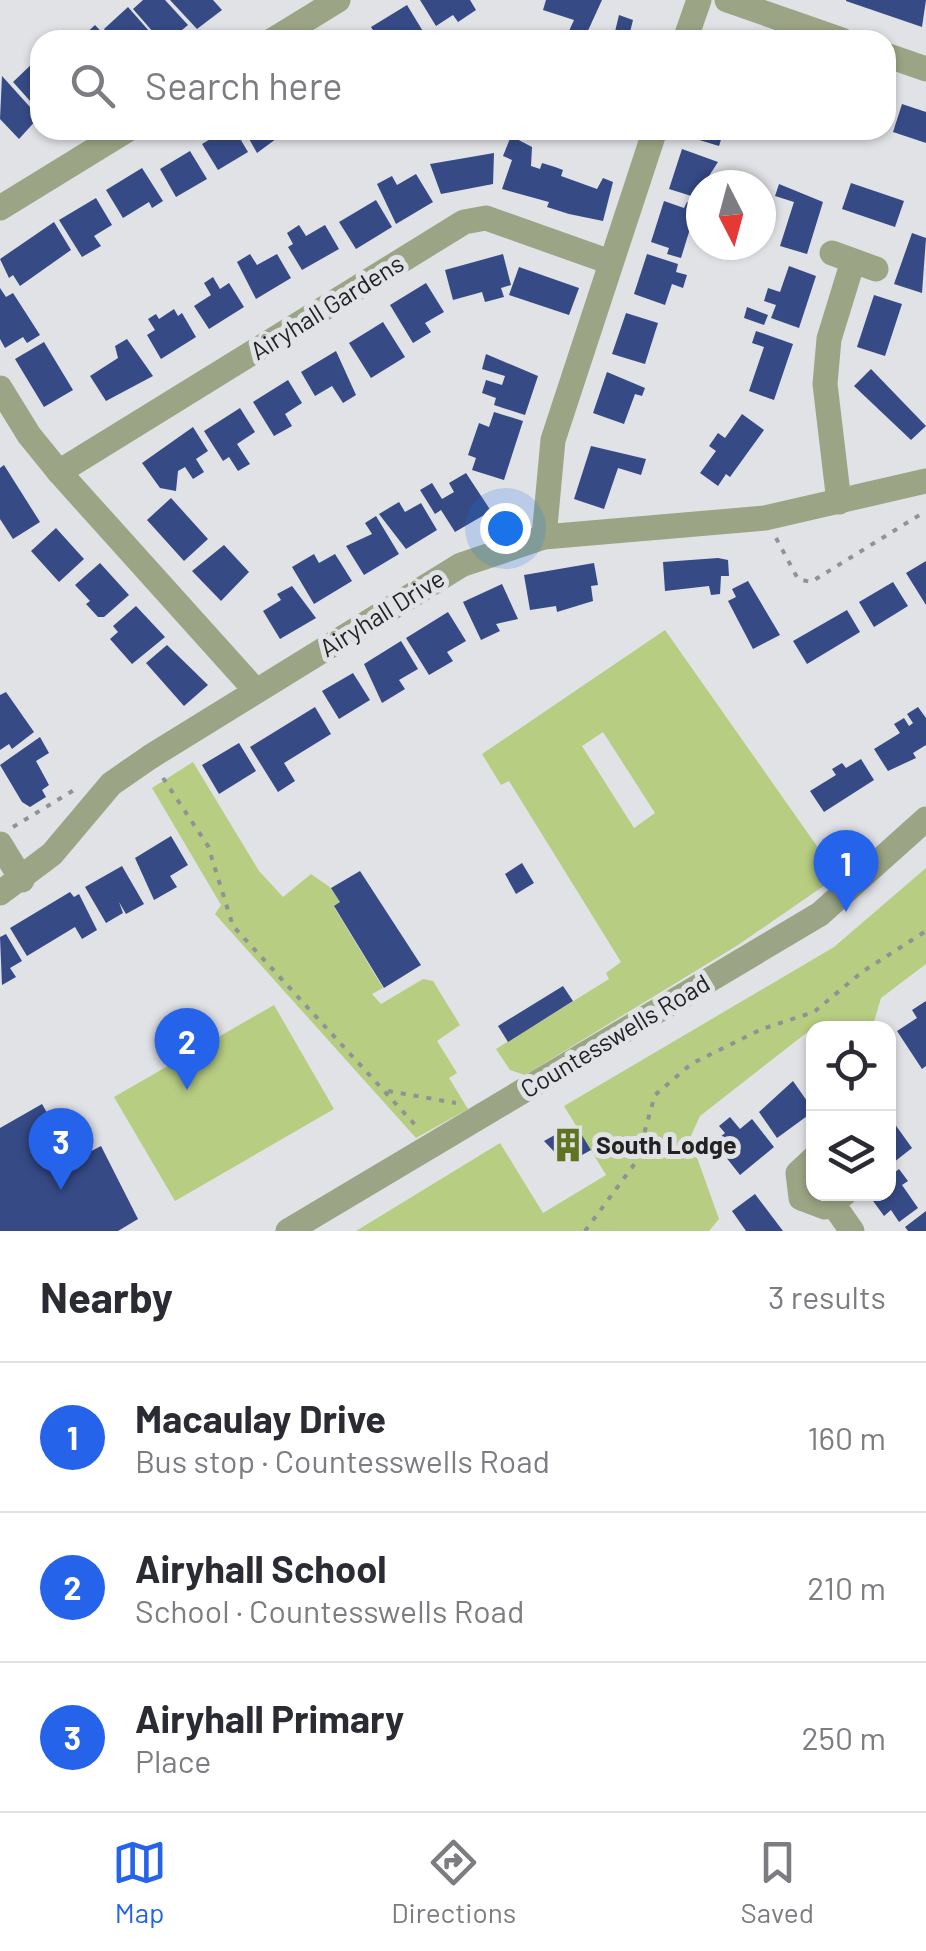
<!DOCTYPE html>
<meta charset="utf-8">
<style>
body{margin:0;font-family:Barlow,sans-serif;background:#f2f2f3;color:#2b2b33}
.controls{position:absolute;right:30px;bottom:30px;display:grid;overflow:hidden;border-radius:20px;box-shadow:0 2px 8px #0004}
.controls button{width:90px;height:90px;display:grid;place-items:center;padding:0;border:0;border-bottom:2px solid #e1e1e2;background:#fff;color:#2b2b33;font:50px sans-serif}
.compass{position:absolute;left:686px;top:170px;width:90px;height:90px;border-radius:50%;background:#fff;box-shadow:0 2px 8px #0004;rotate:174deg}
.you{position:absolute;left:505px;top:528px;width:35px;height:35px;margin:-25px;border:8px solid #fff;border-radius:50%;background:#1a73e8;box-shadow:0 0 0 15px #1a73e833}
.badge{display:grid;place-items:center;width:65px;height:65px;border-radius:50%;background:#2563eb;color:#fff;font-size:32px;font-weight:700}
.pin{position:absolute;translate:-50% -82px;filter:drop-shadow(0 2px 5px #0008)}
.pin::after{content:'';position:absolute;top:52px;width:35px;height:30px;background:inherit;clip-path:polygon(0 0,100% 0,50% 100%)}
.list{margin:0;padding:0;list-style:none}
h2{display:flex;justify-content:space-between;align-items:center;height:130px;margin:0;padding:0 40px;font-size:42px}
h2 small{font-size:32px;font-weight:400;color:#7c7c81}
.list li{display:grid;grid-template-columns:65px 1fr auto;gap:30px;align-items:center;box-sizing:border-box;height:150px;padding:0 40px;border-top:2px solid #e1e1e2}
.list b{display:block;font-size:38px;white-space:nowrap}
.list p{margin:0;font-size:32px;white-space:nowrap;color:#7c7c81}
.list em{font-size:32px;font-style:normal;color:#7c7c81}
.icon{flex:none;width:55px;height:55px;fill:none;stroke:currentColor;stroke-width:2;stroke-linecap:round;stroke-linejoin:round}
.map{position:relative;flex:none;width:926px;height:1231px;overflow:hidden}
.search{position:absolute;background:#fff;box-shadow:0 2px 8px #0004;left:30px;right:30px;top:30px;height:110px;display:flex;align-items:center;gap:25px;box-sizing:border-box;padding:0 35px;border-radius:30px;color:#7c7c81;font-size:38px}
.sheet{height:580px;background:#fff}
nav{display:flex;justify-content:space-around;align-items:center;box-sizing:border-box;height:140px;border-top:2px solid #e1e1e2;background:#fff;font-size:28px;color:#7c7c81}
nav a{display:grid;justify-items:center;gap:5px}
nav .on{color:#2563eb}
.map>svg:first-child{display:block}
.green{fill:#b7cd82;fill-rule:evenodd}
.building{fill:#364a86}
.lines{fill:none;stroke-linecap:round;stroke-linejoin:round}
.path{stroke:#919295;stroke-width:4;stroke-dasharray:5 8;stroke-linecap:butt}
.minor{stroke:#9ba585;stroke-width:25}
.labels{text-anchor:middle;stroke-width:10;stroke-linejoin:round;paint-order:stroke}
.street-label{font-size:25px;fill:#222224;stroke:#e1e2e6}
.poi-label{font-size:25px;font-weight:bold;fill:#222224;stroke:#e1e2e6;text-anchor:start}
</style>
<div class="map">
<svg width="926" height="1231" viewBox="0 0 926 1231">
<rect width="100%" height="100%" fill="#e1e2e6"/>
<g class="green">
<path d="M665,630L838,876L738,945L525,1075L510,1070L496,1049L609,979L606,973L621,962L509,781L501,785L482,754ZM603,732L655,813L634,828L582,746Z"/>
<path d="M193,762L259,871L283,897L311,874L331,888L340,902L334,907L383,988L372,994L381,1004L423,979L433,981L460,1025L437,1041L457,1073L449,1078L468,1109L416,1138L215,914L221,905L152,788Z"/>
<path d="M926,868V964L881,998L873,1025L814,1027L700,1116L690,1138L719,1219L709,1231H356L500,1143L543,1213L606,1175L564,1106L834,947Z"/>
<path d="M274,1005L334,1109L175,1201L114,1097Z"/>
</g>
<g class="building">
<path d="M143,0H165L188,25L182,30L185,33L177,40H160L133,9Z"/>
<path d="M170,0H213L222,10L197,29Z"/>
<path d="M420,0H470L476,10L458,22L453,15L436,26Z"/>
<path d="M546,0H602L586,35L569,31L574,20L543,10Z"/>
<path d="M926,0L922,27L846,1V0Z"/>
<path d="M407,5L424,33L413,40H379L371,27Z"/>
<path d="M128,7L157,40H114L104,29Z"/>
<path d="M619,15L633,20L630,32L643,36L642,40H613Z"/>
<path d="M95,25L109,40H79Z"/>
<path d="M35,61L40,67V112L13,82Z"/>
<path d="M2,76L39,117L19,139L0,119Z"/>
<path d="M902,104L926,112V143L893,132Z"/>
<path d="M225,130H235L248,152L218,170L202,144Z"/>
<path d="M252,130H288L257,153L248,137Z"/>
<path d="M688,130H724L719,146L686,136Z"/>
<path d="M511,136L532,147L531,166L540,169L542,163L555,167L563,170L561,176L597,189L603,178L613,182L603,221L569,214L547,207L549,202L502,189L512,160L503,156Z"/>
<path d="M682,149L718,162L707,179L713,185H701V199L669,189Z"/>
<path d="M190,151L207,179L176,197L160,169Z"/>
<path d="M494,153L493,184L441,194L430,164Z"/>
<path d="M142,168L163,201L152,208L149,202L123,218L106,190Z"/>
<path d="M416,174L433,202L396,224L377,184L392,176L397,185Z"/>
<path d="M851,183L904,201L895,227L842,209Z"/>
<path d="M779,184L823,202L807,254L780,246L794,202L775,196Z"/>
<path d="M96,198L112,225L94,236L101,246L82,257L59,220Z"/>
<path d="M376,200L392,227L356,249L339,222Z"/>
<path d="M664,201L684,208L687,202L699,206L700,235L689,232L681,258L667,254L669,248L651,242Z"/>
<path d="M54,222L71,250L20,286L13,275L9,278L0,259Z"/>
<path d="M299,225L306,236L325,225L339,249L302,270L288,247L293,244L287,233Z"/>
<path d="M912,233L926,238L922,293L894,284Z"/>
<path d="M250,254L257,265L277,254L291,278L256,299L237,262Z"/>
<path d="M503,254L511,285L501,288L504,297L485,302L482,292L453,300L445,270Z"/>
<path d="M647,254L678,264L676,272L687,275L683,288L672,284L665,305L634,294Z"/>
<path d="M789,266L816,276L799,328L771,318L776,305L764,301L768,288L780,292Z"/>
<path d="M519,267L579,288L569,315L509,295Z"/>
<path d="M213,277L220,289L229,283L244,307L209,329L194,306L211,295L204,283Z"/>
<path d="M426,283L444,312L425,323L431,332L413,343L390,305Z"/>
<path d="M0,288L6,297L13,293L40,335L27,343L23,337L5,348L0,339Z"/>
<path d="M874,295L902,304L885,356L857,347Z"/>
<path d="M747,307L768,315L764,325L744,318Z"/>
<path d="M174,309L178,316L182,313L196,337L161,359L147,335L155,330L148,319L156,314L159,319Z"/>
<path d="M626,313L658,323L645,364L612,354Z"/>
<path d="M383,322L405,357L371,378L349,343Z"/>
<path d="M756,331L793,344L774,400L749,391L764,347L752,343Z"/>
<path d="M127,339L153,376L106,401L90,376L118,358L115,346Z"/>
<path d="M44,342L73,390L44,407L15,359Z"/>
<path d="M336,351L356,395L343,403L332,386L315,396L301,372Z"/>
<path d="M486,354L538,376L525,415L494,405L496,398L482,393L486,380L502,385L505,376L482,369Z"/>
<path d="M871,369L926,426L911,440L854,386Z"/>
<path d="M607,372L645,388L642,396L635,394L624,424L593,413Z"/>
<path d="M288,380L302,403L285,414L292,426L274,436L253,402Z"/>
<path d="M240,408L255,432L237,444L250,464L238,471L229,457L223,461L204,431Z"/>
<path d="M494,412L523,421L504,480L472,470L476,458L468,455L479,423L489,427Z"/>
<path d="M742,414L764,430L730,477L726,474L718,486L700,473L716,451L709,446L718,433L725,438Z"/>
<path d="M193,427L208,451L196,459L204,472L193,479L185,467L178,471L176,491L160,488L142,463Z"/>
<path d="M591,446L646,459L641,475L618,468L604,509L574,499Z"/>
<path d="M4,465L40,522L13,539L0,519V468Z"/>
<path d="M466,473L491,511L455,532L441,510L435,514L420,490L432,483L442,499L454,492L449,483Z"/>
<path d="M171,498L208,539L184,561L147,520Z"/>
<path d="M399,502L405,512L421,503L437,530L406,549L379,514Z"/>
<path d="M376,516L399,554L364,575L346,546L372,534L365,523Z"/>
<path d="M56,528L84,559L59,582L31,551Z"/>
<path d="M224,545L249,572L221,601L192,571Z"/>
<path d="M314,554L319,563L335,554L352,581L314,604L292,567Z"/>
<path d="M718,558L728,560L729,576H721L720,594L711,595L709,586L665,591L663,562Z"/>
<path d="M926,561V605L906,573Z"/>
<path d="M100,563L129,595L104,617H98L86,604L90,601L75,585Z"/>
<path d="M594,563L598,585L591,586L593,601L557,612L556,606L530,610L524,575Z"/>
<path d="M748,581L780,635L753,649L728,601L736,597L732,589Z"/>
<path d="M893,582L908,606L874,627L859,602Z"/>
<path d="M502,584L518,619L496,624L500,631L481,640L463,602Z"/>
<path d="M292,586L316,618L280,639L263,611L281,600L277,594Z"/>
<path d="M136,606L165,637L132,664L110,639L118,632L113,626Z"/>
<path d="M847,610L860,632L807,664L793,641Z"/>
<path d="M448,612L466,641L447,652L453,661L429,675L406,638Z"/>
<path d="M401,641L418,669L399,680L405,689L382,703L364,664Z"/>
<path d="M167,645L208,685L184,706L146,663Z"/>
<path d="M353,673L370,700L339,719L322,691Z"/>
<path d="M6,692L34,732L12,749L9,744L0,750V695Z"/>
<path d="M315,707L331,734L284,763L295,781L278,792L250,747Z"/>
<path d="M918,707L926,718V745L913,753L916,758L888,771L874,749L900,733L894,724L904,718L909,726L913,723L907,714Z"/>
<path d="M40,737L49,753L36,761L49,785L42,790L46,797L30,807L22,802L0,765Z"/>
<path d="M239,743L256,771L219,794L202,765Z"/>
<path d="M861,759L874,780L824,812L810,791L836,775L832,769L842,763L846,768Z"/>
<path d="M171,836L188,865L170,876L177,887L154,900L135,858Z"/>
<path d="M522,863L534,883L516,894L505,874Z"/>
<path d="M122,866L144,904L126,914L119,902L123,913L106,923L85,887Z"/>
<path d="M360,871L421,965L384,988L334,906L340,902L331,888Z"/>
<path d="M70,892L74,897L79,894L97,930L82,939L75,927L27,956L10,928Z"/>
<path d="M6,934L22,961L10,968L16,977L2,985L0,937Z"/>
<path d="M563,986L573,1001L508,1042L498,1026Z"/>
<path d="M926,1001V1066L922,1069L897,1031L917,1018L912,1010Z"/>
<path d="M793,1081L814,1111L777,1138L759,1112Z"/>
<path d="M42,1104L74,1160L101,1146L138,1219L118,1231H0V1128Z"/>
<path d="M889,1116L912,1148L889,1166Z"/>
<path d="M730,1117L740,1129L752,1119L774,1147L740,1175L714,1142L725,1133L719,1126Z"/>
<path d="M571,1126L577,1127L591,1150L566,1164L544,1141Z"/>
<path d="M899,1169L908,1181L902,1185L918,1208L899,1222L891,1210L884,1216L868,1194H889V1177Z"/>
<path d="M755,1194L783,1231H746L732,1211Z"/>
<path d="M926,1211V1231H908L905,1227Z"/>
</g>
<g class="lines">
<g class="path">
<path d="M776,538L798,579L811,582L926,511"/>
<path d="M163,778L208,846L233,926L418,1128"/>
<path d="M13,827L74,790"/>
<path d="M388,1091L456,1103"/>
<path d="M585,1231L636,1162L655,1095L691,1064L762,1029L814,1012L862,972L926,931"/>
</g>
<g class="minor">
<path d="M727,0L842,40"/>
<path d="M273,40L338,0"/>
<path d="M685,40L699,0"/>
<path d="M886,55L926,69"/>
<path d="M0,208L127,130"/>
<path d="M832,253L876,269"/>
<path d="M0,388L29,435L59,472L256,691"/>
<path d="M59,472L464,222L486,218L610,262"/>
<path d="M839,502L825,384L829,339L853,261"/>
<path d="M544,537L553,440L655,130"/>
<path d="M0,844L22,880"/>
<path d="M0,893L52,854L111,784L150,757L461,565L544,537L765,518L926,481"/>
<path d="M814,1158L798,1173L801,1198L825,1207L844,1194"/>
<path d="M833,1204L852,1231"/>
<path d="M288,1231L820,914L926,819"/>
</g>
</g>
<defs>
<g id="building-bare" transform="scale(2.7)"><path d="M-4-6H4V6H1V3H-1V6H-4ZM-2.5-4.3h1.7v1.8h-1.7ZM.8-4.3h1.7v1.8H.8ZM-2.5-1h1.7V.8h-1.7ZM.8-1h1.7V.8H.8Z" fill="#5f7321" stroke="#e1e2e6" stroke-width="2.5" paint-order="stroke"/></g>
</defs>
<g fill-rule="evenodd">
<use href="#building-bare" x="568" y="1145"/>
</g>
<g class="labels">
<g class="street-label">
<text transform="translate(327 307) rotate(-32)" y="9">Airyhall Gardens</text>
<text transform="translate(382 613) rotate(-32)" y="9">Airyhall Drive</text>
<text transform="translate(615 1036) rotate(-31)" y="9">Countesswells Road</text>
</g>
<g class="poi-label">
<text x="596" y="1154">South Lodge</text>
</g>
</g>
</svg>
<div class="controls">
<button><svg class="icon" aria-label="locate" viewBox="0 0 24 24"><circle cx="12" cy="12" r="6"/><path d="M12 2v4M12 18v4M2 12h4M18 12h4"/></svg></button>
<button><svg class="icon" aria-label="layers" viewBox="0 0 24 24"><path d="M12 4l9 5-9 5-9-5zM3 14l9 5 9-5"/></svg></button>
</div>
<svg class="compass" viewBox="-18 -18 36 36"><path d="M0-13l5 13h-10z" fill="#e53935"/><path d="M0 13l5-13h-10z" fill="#7c7c81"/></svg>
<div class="you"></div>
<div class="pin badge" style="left:846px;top:912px">1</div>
<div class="pin badge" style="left:187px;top:1090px">2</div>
<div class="pin badge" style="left:61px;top:1190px">3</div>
<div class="search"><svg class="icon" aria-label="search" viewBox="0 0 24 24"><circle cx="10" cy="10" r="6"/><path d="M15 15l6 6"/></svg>Search here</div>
</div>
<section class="sheet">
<h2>Nearby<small>3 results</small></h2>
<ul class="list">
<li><span class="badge">1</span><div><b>Macaulay Drive</b><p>Bus stop · Countesswells Road</p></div><em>160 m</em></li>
<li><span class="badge">2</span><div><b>Airyhall School</b><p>School · Countesswells Road</p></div><em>210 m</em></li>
<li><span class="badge">3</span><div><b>Airyhall Primary</b><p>Place</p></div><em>250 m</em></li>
</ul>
</section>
<nav>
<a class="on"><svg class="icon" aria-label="map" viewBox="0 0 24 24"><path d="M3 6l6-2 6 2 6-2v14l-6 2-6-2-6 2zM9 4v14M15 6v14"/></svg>Map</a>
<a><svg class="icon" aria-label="directions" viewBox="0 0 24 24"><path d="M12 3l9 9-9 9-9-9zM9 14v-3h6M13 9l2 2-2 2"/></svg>Directions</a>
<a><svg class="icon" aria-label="saved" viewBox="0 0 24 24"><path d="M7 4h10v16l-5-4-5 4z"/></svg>Saved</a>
</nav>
